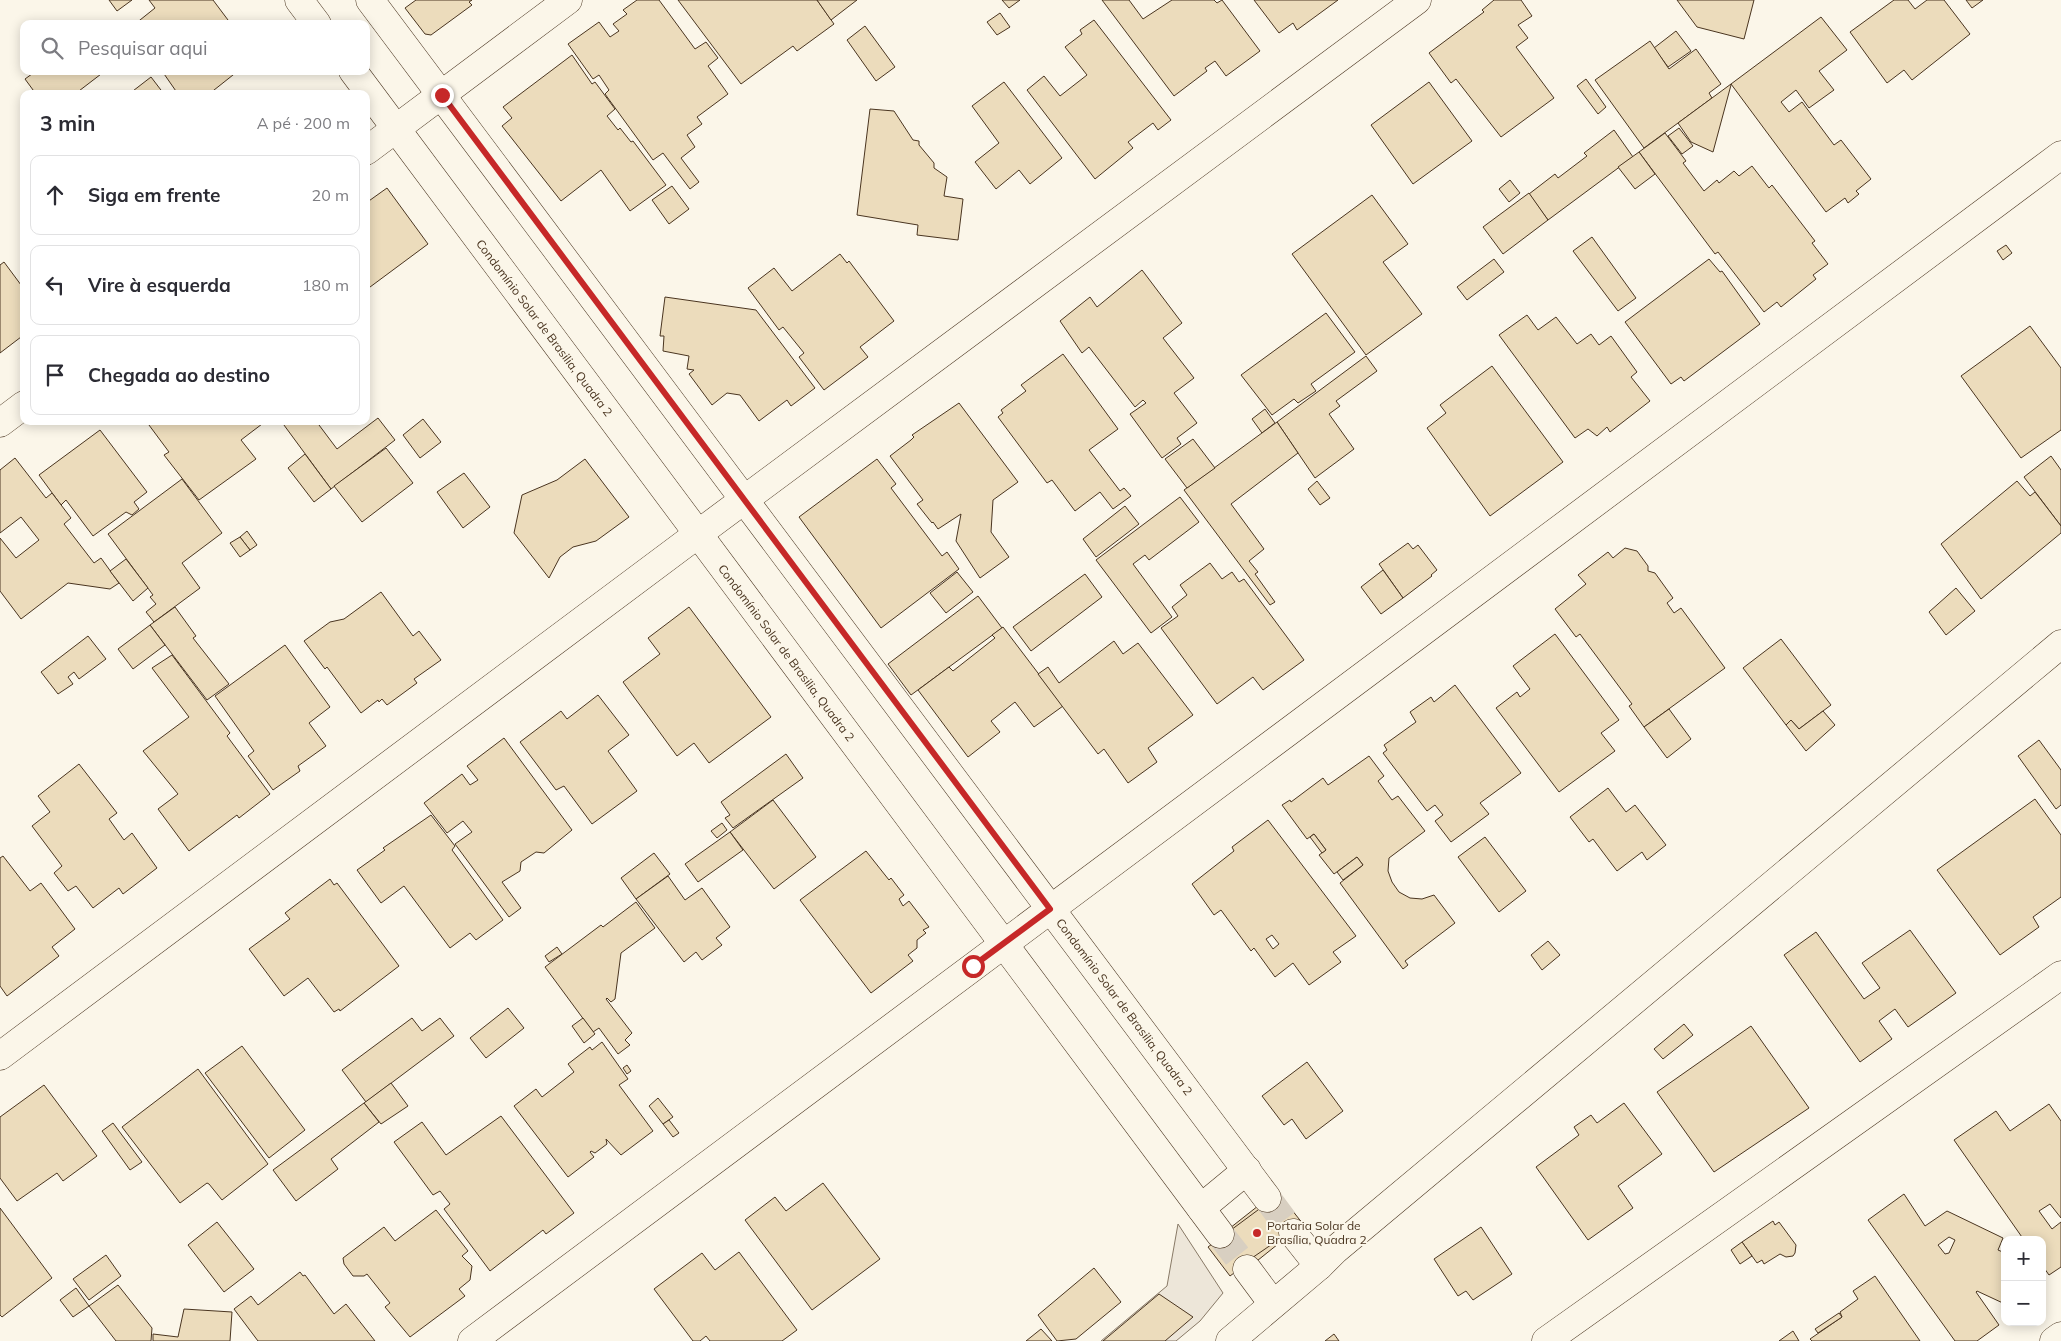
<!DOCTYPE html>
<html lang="pt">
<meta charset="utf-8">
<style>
body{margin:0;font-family:Mulish,sans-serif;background:#f2f2f3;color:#2b2b33}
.controls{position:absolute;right:15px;bottom:15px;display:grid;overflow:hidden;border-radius:10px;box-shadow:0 2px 12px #0003}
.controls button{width:45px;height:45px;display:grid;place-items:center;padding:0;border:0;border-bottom:1px solid #e1e1e2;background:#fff;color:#2b2b33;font:25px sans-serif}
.stop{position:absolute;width:15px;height:15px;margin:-11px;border:4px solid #c62828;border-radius:50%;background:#fff}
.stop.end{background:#c62828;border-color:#fff;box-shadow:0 1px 5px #0008}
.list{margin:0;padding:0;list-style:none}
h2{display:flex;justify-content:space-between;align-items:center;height:65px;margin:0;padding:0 20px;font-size:21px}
h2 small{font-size:16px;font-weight:400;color:#7c7c81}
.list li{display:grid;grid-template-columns:32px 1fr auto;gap:15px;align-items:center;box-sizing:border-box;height:80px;margin:0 10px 10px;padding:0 10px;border:1px solid #e1e1e2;border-radius:10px}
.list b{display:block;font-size:19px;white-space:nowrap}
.list em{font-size:16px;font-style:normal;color:#7c7c81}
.icon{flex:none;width:28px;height:28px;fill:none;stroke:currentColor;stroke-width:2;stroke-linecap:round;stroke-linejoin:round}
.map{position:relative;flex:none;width:2061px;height:1341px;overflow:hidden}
.search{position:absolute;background:#fff;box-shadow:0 2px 12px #0003;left:20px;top:20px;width:350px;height:55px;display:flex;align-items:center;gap:12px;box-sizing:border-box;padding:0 18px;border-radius:10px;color:#7c7c81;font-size:19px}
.panel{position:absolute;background:#fff;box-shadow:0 2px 12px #0003;left:20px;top:90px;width:350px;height:335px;border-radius:10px}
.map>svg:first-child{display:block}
.green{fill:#ede6d9;stroke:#887966}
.building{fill:#ecdcbc;stroke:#4a3520;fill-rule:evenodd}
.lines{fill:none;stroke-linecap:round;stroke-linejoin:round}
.minor-tunnel{stroke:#d8cfc1;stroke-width:28;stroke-dasharray:28 14;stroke-linecap:butt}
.minor-casing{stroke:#4a3520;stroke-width:29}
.minor{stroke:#fbf6e9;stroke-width:28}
.route{stroke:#c62828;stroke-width:6}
.poi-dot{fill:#c62828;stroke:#fbf6e9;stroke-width:2}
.labels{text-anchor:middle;stroke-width:4;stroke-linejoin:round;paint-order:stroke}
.street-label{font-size:12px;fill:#4a3520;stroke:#fbf6e9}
.poi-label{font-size:12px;fill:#4a3520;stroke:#fbf6e9;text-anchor:start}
</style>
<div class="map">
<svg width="2061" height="1341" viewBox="0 0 2061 1341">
<rect width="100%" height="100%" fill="#fbf6e9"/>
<path class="green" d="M1178,1224L1223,1293L1200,1321L1176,1341H1101L1167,1286Z"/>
<g class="building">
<path d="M109,0H132L117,11Z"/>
<path d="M149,0H213L231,24H135L155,8Z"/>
<path d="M416,0H472L469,2L472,5L431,35L425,34L405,8Z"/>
<path d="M637,0H659L695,49L706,42L718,58L708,66L728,94L697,117L702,124L687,135L695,147L681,158L699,182L690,189L663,153L653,160L605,94L609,90L599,75L593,79L568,44L599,22L610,37L619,31L613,24L627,14L623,10Z"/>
<path d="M678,0H817L834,24L797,51L793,46L741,84Z"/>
<path d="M817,0H857L831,20Z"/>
<path d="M1002,0H1020L1009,8Z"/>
<path d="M1102,0H1129L1143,19L1172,0H1214L1217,3L1222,0L1260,51L1226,76L1215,61L1205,68L1207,71L1174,96Z"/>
<path d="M1254,0H1338L1297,30L1293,23L1279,33Z"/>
<path d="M1494,0H1521L1532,16L1518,25L1528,38L1516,47L1554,98L1501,137L1456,79L1451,83L1429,53L1484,12L1482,10Z"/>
<path d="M1677,0H1754L1744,39L1697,27Z"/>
<path d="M1894,0H1908L1915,9L1927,0H1944L1970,34L1912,80L1904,70L1887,83L1850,32Z"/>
<path d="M1966,0H1983L1972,8Z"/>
<path d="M1000,13L1010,27L997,35L987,22Z"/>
<path d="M1821,17L1847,50L1819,71L1834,90L1809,108L1796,90L1781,102L1789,112L1802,102L1834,145L1841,140L1871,179L1856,191L1859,194L1848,203L1845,198L1826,212L1731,84Z"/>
<path d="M1094,20L1171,120L1158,130L1153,123L1128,142L1133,148L1095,179L1027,90L1044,76L1060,96L1087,75L1065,47L1082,34L1080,30Z"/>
<path d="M865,26L895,67L876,81L847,40Z"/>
<path d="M1676,31L1691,51L1668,67L1654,48Z"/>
<path d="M1650,41L1669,69L1696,49L1721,84L1709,93L1712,98L1644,148L1595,80Z"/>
<path d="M572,55L592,84L595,82L615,109L607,116L618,130L620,128L631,142L633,141L666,185L630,211L601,170L561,201L502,126L512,118L503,107Z"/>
<path d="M36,71H105L75,94H36L25,79Z"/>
<path d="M162,71H238L209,94H178Z"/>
<path d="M151,77L164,94H129Z"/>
<path d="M1586,79L1606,107L1598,114L1577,86Z"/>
<path d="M1004,82L1062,158L1030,184L1019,170L996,189L975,162L999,143L972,106Z"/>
<path d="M1429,82L1472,141L1413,184L1371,125Z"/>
<path d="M1731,84V85L1713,152L1691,142L1678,123Z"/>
<path d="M870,109L894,111L913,140L919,141V145L934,163V168L947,177L944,196L963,199L958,240L917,235L918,225L857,215Z"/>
<path d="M1679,128L1693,146L1682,154L1668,136Z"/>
<path d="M1614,130L1633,157L1548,220L1529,194L1555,174L1558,178L1587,156L1584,153Z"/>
<path d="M1665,133L1686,161L1683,163L1704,191L1717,180L1719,183L1734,171L1739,176L1752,166L1769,188L1772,185L1815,241L1812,243L1828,264L1813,275L1816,279L1781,307L1777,302L1764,312L1718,252L1715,254L1639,152Z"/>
<path d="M1639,152L1655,174L1635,189L1618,167Z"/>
<path d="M1510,180L1520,193L1509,202L1499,189Z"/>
<path d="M672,186L689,209L669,224L652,200Z"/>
<path d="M387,188L428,244L366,290V203Z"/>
<path d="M1529,193L1548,220L1503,254L1483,227Z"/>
<path d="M1372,195L1408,244L1383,262L1422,314L1366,355L1292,254Z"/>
<path d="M1592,237L1636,298L1618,311L1573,251Z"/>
<path d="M2006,245L2012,253L2003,260L1997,251Z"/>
<path d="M840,254L847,263L849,261L894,321L860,347L868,357L824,390L799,357L804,353L783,327L779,330L748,288L774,268L792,291Z"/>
<path d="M1494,259L1504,272L1467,300L1457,287Z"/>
<path d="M1709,259L1720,272L1722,271L1760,324L1684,381L1681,377L1671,384L1625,322Z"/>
<path d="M4,262L24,289V341L21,337L0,353V265Z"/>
<path d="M1142,270L1182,323L1163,338L1194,378L1174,393L1197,423L1177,438L1181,444L1162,458L1130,414L1146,403L1143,400L1135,407L1089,347L1082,353L1060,321L1090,297L1097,307Z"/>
<path d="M665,297L756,310L815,388L791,406L787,400L759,421L740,395L727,393L712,405L689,374L694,370L687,369L689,356L663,351L664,336H660Z"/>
<path d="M1326,313L1355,352L1311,384L1316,391L1298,403L1294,399L1272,415L1241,375Z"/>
<path d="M1527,315L1538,330L1556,317L1577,344L1591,334L1599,345L1611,336L1637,372L1631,377L1650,401L1610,432L1607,427L1597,436L1588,429L1575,438L1499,335Z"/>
<path d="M2030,326L2061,368V430L2021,458L1961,376Z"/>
<path d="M1063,354L1118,429L1089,450L1120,491L1124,488L1131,496L1113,509L1100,492L1075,511L1052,480L1047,483L998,417L1003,413L1001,410L1026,391L1021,385Z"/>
<path d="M1366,356L1377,371L1336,401L1340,406L1329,414L1354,449L1315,478L1277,422Z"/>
<path d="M1492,366L1563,462L1490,516L1427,428L1446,413L1440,405Z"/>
<path d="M959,403L1018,482L993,500L991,532L1009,557L980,578L956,541L961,514L938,529L933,522L932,523L917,504L923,500L890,456L911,440L914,437L912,435Z"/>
<path d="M1265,409L1275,423L1262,433L1252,419Z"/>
<path d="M378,418L395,440L331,489L281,421H316L337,449Z"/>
<path d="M423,419L441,442L420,458L403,435Z"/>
<path d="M146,421H266L241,440L256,459L199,500L164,455L169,452Z"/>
<path d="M1277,422L1298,453L1231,504L1264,549L1249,561L1258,572L1255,574L1275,602L1270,605L1184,490Z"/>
<path d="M100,430L147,492L134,502L139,509L132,515L126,512L93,536L66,500L61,505L39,475Z"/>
<path d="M1193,439L1215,468L1187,488L1165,459Z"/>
<path d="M386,448L413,483L362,522L334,486Z"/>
<path d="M305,454L331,489L314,502L288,468Z"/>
<path d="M2051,456L2061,470V526L2024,477Z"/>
<path d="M15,458L46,498L52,493L71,518L64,524L94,563L101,558L119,583L110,589L68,583L21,619L0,591V538L16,558L39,540L21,517L0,533V470Z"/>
<path d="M585,459L629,517L596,541L573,547L560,557L549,578L514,533L522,495L557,480Z"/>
<path d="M877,459L896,484L891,488L942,556L947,552L959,569L881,628L799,517Z"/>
<path d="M464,473L490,507L463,528L437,492Z"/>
<path d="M182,479L222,533L182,563L200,588L154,622L146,612L156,604L150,597L153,595L108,534Z"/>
<path d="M1317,481L1330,498L1320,505L1308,489Z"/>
<path d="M2017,481L2030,496L2035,492L2061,526V533L1981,599L1941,544Z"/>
<path d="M1180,497L1199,522L1149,560L1145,555L1133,564L1172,617L1151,633L1096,560Z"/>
<path d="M1125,506L1139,524L1096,557L1083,539Z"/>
<path d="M247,531L257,545L250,550L240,537Z"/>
<path d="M240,537L250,550L240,557L230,543Z"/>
<path d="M1408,543L1413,549L1418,545L1437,570L1431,575L1432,576L1403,598L1379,564Z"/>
<path d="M1625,548L1637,551L1648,566V571L1655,573L1673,598L1667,603L1674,613L1681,608L1725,668L1644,727L1629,706L1632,704L1580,634L1576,637L1555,609L1586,584L1578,575L1608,552L1613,558Z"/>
<path d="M126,559L148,588L133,601L110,571Z"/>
<path d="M1210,563L1222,579L1232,572L1239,582L1244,579L1304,660L1263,690L1253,677L1217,704L1161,628L1178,616L1172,607L1187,595L1180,585Z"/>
<path d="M1383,570L1403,598L1381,614L1361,587Z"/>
<path d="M957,572L973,592L946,613L930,593Z"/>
<path d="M1085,574L1102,597L1031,651L1013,627Z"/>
<path d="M1956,588L1975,611L1946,635L1929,612Z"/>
<path d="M381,592L413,636L419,631L441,660L414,679L417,683L387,705L382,699L379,702L378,700L361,713L327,667L325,669L304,641L330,622L344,619Z"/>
<path d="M978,596L1002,628L911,695L888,664Z"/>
<path d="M175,607L196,636L193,638L229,684L207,700L150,625Z"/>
<path d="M689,607L771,717L709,763L694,743L677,756L623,682L660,654L648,638Z"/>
<path d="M150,625L165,645L133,669L118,649Z"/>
<path d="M1003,627L1063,706L1034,727L1015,702L991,721L1000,732L968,757L918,690L949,667L953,671L995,638L992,635Z"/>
<path d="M1555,634L1619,720L1601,733L1615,751L1559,792L1496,708L1517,692L1520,697L1530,689L1513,666Z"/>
<path d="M88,636L106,659L79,679L74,672L68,677L73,684L58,694L41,672Z"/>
<path d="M1781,639L1831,705L1799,729L1791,720L1786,725L1743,668Z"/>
<path d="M1114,641L1123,654L1138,643L1193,715L1148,748L1157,762L1128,783L1104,749L1098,754L1038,674L1048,667L1059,683Z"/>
<path d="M285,645L330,707L309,723L326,746L298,766L300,771L273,790L248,756L254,751L215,696Z"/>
<path d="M172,655L230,733L227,736L270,794L239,818L237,815L189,851L158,809L178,794L143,751L189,717L152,668Z"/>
<path d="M1455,685L1521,773L1480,803L1489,814L1451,842L1435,821L1443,815L1435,805L1427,811L1383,753L1387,750L1384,745L1416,722L1410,712L1431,697L1434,702Z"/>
<path d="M598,695L629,735L608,751L637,791L592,824L564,786L556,790L520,742L561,711L567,719Z"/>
<path d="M1669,709L1691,739L1667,758L1644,727Z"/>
<path d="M1823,711L1835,725L1806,751L1786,725L1791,720L1799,729Z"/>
<path d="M504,738L572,830L544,853L536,852L521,862L520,871L502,882L521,908L509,917L455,844L472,832L463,821L447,833L424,803L462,774L470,785L478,780L467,766Z"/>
<path d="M2039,740L2061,770V805L2056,809L2018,756Z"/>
<path d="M786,754L803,778L733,828L725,818L730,815L721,802Z"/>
<path d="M1369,756L1384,776L1378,781L1392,800L1398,796L1425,831L1389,858L1388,871L1392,882L1399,892L1410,898L1422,899L1434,895L1455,923L1405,961L1408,965L1403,969L1340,883L1363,865L1357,857L1334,874L1319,855L1326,850L1314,834L1307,839L1282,805L1290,800L1291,802L1323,778L1328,785Z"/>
<path d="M79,764L117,813L109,819L124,840L132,833L157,868L123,894L119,888L93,908L76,886L68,891L54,873L62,866L32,826L50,812L38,796Z"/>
<path d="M1608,788L1626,812L1635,805L1666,845L1647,860L1642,852L1617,871L1593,839L1589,842L1570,817Z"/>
<path d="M2035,799L2061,835V897L2033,917L2039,927L2000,955L1937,870Z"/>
<path d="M773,800L816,857L774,889L730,832Z"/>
<path d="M431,815L455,846L452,850L503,920L476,940L470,933L450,948L404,886L381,903L357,870L385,850L383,848Z"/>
<path d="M1268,820L1356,936L1333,952L1341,962L1309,985L1293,963L1275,977L1254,948L1251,951L1221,910L1214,915L1192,884L1234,851L1232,847ZM1272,935L1279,944L1273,949L1266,939Z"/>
<path d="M722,823L727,830L717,838L711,831Z"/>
<path d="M730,832L743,850L698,882L685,864Z"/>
<path d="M1314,834L1326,850L1322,853L1310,837Z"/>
<path d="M1485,837L1526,891L1499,912L1458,857Z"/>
<path d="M866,851L889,880L891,878L904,895L899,899L903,906L909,901L929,927L923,930L926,933L917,940V948L908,955L913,961L871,993L800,900Z"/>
<path d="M654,853L670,874L636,899L621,878Z"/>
<path d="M3,856L30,891L41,883L75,929L52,947L59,956L7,996L0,986V858Z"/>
<path d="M1357,857L1363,865L1343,880L1337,872Z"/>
<path d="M668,876L685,900L702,888L730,927L716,938L722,945L702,960L696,952L684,962L636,899Z"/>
<path d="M330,879L334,885L337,883L399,966L340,1011L339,1009L334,1012L308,978L284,996L249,949L290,919L285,913Z"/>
<path d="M636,902L655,928L621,953L615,999L611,1002L607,998L606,999L632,1033L625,1040L630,1045L618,1054L599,1028L593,1032L545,967L601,925L603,927Z"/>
<path d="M1910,930L1956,993L1908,1027L1895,1009L1879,1021L1892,1039L1860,1062L1784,955L1816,932L1864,999L1880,988L1862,963Z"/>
<path d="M1548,941L1560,955L1542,970L1531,955Z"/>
<path d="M557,947L562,954L549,962L545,956Z"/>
<path d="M508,1008L524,1028L486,1058L470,1038Z"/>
<path d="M412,1018L422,1031L440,1018L454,1036L366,1102L342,1070Z"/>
<path d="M583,1018L595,1034L584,1043L572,1026Z"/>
<path d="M1684,1024L1693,1035L1663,1059L1654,1049Z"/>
<path d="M1751,1026L1809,1108L1714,1172L1657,1092Z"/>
<path d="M602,1042L628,1079L619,1085L653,1131L621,1155L606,1139L607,1144L595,1153L591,1151L590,1152L594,1157L568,1177L514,1106L536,1089L542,1097L574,1072L568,1064L590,1047L592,1050Z"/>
<path d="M242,1046L305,1130L269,1158L205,1073Z"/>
<path d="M1307,1062L1343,1111L1306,1139L1292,1119L1284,1125L1262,1096Z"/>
<path d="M627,1065L631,1071L627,1074L623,1068Z"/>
<path d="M198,1069L268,1164L222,1200L209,1184L207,1183L180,1203L122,1127Z"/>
<path d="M391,1083L408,1106L381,1124L364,1103Z"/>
<path d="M44,1085L97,1156L63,1181L57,1173L17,1201L0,1178V1117Z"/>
<path d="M658,1098L673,1117L663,1124L649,1106Z"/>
<path d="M364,1103L379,1122L331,1159L338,1169L296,1201L273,1170Z"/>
<path d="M1624,1103L1662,1154L1618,1186L1633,1208L1588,1240L1536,1167L1579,1135L1574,1127L1591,1115L1597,1123Z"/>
<path d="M2049,1104L2061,1121V1218L2050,1204L2039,1211L2052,1229L2061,1222V1267L2049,1275L2042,1265V1240H2024L1954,1140L1996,1111L2010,1131Z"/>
<path d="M501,1116L574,1213L546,1234L543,1230L490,1271L444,1209L450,1204L440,1191L433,1195L394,1142L422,1122L446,1155Z"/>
<path d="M669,1120L679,1133L673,1137L663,1124Z"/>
<path d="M113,1123L142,1162L130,1170L102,1131Z"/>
<path d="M823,1183L880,1259L812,1310L745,1220L775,1197L786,1211Z"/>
<path d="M1277,1191L1303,1224L1237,1277L1211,1243Z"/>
<path d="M1904,1194L1925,1226L1947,1211L2003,1238L1998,1250L2005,1253V1304L1977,1291L1976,1292L1999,1325L1977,1341H1955L1868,1220ZM1949,1237L1955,1240L1949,1253L1945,1254L1938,1245Z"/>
<path d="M1262,1207L1284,1236L1249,1260L1250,1261L1230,1276L1208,1247Z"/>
<path d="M0,1208L52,1278L2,1317L0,1315Z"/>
<path d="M436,1210L468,1251L462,1256L472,1266L470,1280L459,1289L465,1296L410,1337L385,1307L390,1303L367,1274L364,1276H353L344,1264L343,1258L384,1227L395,1241Z"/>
<path d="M1773,1221L1775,1225L1779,1222L1796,1245L1795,1253L1793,1256L1786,1257L1780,1254L1764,1264L1762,1260L1757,1263L1742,1242Z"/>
<path d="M217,1222L254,1269L224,1292L188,1245Z"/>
<path d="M1481,1227L1512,1274L1473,1300L1466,1291L1458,1296L1434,1259Z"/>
<path d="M1742,1242L1752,1256L1740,1264L1731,1250Z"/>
<path d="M739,1252L797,1330L782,1341H710L706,1336L700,1341H693L654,1289L702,1253L715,1270Z"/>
<path d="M106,1255L121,1276L89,1300L73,1279Z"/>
<path d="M1094,1268L1121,1302L1076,1339L1057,1341L1038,1315Z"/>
<path d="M300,1272L303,1276L305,1275L334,1314L346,1304L375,1341H258L234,1309L251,1296L258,1305Z"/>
<path d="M1875,1276L1920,1341H1812L1810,1339L1842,1317L1840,1312L1858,1299L1853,1291Z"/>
<path d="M118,1285L152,1328L151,1341H116L89,1306Z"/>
<path d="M76,1288L89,1306L73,1317L60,1300Z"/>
<path d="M1159,1294L1193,1317L1165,1341H1103Z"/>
<path d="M184,1309L232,1312L230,1341H153V1334L178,1337Z"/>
<path d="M1839,1313L1842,1317L1818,1333L1815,1329Z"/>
<path d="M1041,1329L1052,1341H1026Z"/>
<path d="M1793,1331L1799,1341H1779Z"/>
<path d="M1334,1334L1339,1341H1325Z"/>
</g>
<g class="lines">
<g class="minor-tunnel">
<path d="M1267,1198L1293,1233"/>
<path d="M1220,1234L1247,1269"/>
</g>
<g class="minor-casing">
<g id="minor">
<path d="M299,0L317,24"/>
<path d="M370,0L1267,1198"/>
<path d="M353,71L1220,1234"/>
<path d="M366,151L568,0"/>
<path d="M0,423L24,405"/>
<path d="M0,1056L698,534L1417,0"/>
<path d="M1201,1208L1247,1170"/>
<path d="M1293,1233L1319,1266"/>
<path d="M1247,1269L1273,1304"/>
<path d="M472,1341L2061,155"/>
<path d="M1230,1341L1319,1266L1335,1250L2061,644"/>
<path d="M1546,1341L2061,975"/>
<path d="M2054,1341L2061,1336"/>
</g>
</g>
<use href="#minor" class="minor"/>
</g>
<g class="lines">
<path class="route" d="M442,95L1050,909L973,966"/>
</g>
<circle class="poi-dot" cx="1257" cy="1233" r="5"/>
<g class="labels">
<g class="street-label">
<text transform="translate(544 328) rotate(53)" y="4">Condomínio Solar de Brasilia, Quadra 2</text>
<text transform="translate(786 653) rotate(53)" y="4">Condomínio Solar de Brasilia, Quadra 2</text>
<text transform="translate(1124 1007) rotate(53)" y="4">Condomínio Solar de Brasilia, Quadra 2</text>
</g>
<g class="poi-label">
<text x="1267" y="1230">Portaria Solar de<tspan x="1267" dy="14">Brasília, Quadra 2</tspan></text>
</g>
</g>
</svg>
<div class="controls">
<button>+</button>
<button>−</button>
</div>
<div class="stop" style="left:973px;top:966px"></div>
<div class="stop end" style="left:442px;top:95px"></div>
<div class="search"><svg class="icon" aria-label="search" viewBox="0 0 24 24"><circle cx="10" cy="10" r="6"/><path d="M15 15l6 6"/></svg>Pesquisar aqui</div>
<section class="panel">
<h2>3 min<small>A pé · 200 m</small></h2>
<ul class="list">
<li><svg class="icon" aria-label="ahead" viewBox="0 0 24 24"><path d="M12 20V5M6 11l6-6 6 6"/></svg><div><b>Siga em frente</b></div><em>20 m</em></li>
<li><svg class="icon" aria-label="left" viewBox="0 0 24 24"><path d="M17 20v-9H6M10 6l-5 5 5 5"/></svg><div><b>Vire à esquerda</b></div><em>180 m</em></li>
<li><svg class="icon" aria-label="arrive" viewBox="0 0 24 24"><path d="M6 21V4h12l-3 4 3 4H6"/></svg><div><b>Chegada ao destino</b></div></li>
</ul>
</section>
</div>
